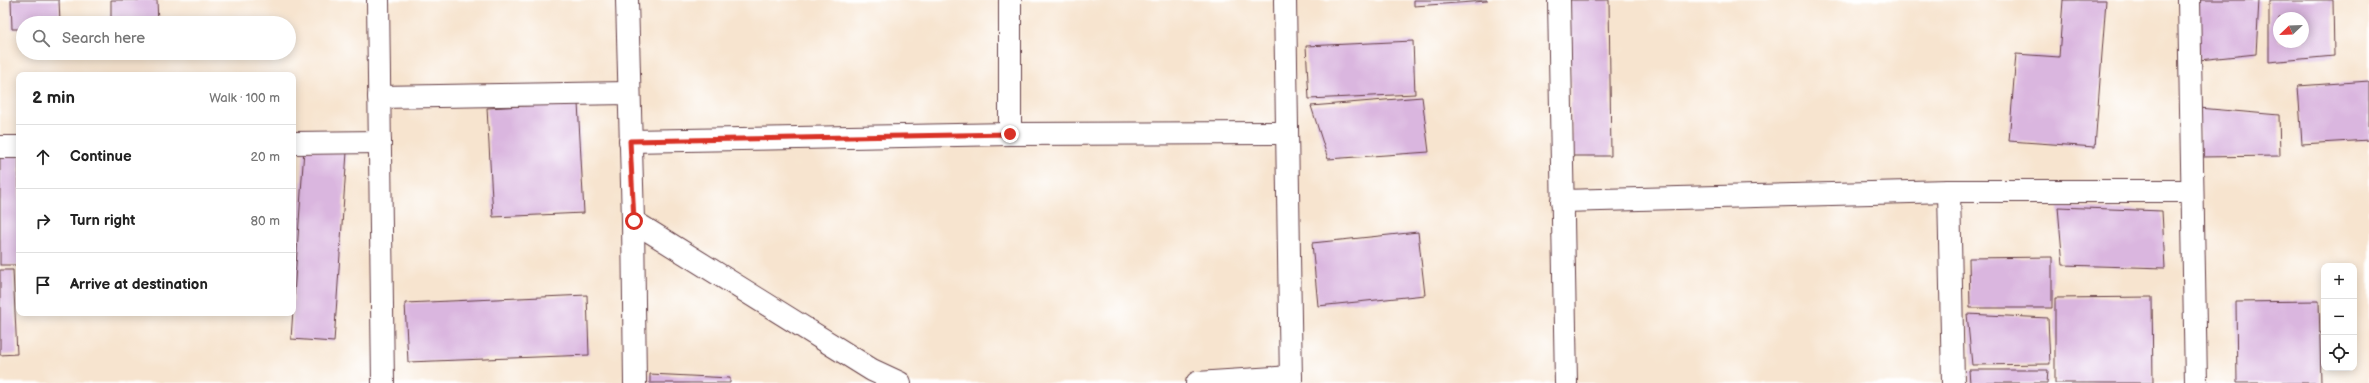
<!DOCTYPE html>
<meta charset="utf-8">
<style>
body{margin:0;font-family:"Balsamiq Sans",sans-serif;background:#f6f6f6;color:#222}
.controls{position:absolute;right:12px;bottom:12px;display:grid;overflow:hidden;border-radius:8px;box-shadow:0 2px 10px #0003}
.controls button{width:36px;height:36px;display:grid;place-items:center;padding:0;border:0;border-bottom:1px solid #e0e0e0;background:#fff;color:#222;font:20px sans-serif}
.compass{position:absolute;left:2273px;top:12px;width:36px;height:36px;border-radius:50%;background:#fff;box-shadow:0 2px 10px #0003;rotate:247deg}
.stop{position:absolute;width:12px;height:12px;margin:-9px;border:3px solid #d93025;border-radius:50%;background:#fff}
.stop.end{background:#d93025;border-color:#fff;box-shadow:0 1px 4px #0008}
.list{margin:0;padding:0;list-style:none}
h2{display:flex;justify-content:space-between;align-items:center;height:52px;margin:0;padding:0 16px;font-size:17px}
h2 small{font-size:13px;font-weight:400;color:#767676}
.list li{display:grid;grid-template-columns:26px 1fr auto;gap:12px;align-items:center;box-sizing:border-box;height:64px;padding:0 16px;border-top:1px solid #e0e0e0}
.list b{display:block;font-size:15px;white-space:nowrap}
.list em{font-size:13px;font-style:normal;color:#767676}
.icon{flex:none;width:22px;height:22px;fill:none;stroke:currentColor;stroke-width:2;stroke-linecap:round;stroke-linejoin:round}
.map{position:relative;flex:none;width:2369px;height:383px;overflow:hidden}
.search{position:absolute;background:#fff;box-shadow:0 2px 10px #0003;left:16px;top:16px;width:280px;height:44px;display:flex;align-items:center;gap:10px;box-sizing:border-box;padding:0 14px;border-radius:22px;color:#767676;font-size:15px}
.panel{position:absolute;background:#fff;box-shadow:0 2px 10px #0003;left:16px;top:72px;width:280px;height:244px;border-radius:8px}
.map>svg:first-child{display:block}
.building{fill:#dab6df;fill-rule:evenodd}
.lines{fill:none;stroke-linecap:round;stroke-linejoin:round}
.minor-casing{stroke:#643d44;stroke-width:24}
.minor{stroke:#fff;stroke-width:22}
.route{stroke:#d93025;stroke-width:5}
</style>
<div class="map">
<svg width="2369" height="383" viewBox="0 0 2369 383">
<rect width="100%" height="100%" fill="#fff"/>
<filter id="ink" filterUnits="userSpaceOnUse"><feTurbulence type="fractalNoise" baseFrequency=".025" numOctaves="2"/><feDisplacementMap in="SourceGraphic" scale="8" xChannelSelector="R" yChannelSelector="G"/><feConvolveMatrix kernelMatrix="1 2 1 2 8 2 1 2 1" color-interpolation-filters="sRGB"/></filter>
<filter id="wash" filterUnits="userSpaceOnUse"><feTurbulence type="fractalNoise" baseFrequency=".012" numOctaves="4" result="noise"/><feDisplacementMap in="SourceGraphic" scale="16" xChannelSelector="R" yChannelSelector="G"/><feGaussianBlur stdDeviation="0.9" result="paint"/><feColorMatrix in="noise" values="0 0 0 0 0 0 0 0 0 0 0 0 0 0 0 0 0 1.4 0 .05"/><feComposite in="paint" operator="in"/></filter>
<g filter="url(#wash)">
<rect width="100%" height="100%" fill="#f7e4cf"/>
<g id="blocks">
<g class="building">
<path d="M11,0H59L60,23H23V29H12Z"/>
<path d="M111,0H157L158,23H111Z"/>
<path d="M1414,0H1487V1L1414,6Z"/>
<path d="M1569,0H1609L1611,156H1572Z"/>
<path d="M2063,0H2106L2095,147L2009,141L2016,54L2059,57Z"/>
<path d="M2194,0H2259L2256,54L2199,60Z"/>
<path d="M2269,0H2333L2334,56L2269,62ZM2279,18H2303V42H2279Z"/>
<path d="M1413,41L1415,94L1309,99L1306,46Z"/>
<path d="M2369,81V140L2302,144L2298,86Z"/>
<path d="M1422,97L1429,152L1328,159L1311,106Z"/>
<path d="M578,103L584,213L493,217L487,108Z"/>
<path d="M2199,108L2279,115L2280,156L2199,157Z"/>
<path d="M304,149L347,152L334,342L291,339Z"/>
<rect x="0" y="155" width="19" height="110"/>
<path d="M2058,207L2162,211L2165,268L2063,265Z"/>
<path d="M1418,232L1425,295L1318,306L1312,243Z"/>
<path d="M2052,257V308H1970L1969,258Z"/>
<path d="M0,270H13L17,354L0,355Z"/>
<path d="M587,295L589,355L408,362L405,303Z"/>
<path d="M2152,297L2153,383H2055V298Z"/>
<path d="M2319,301L2321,383H2237L2236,302Z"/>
<path d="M1967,314L2048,318L2050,364L1972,365Z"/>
<path d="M1969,370H2048L2047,383H1970Z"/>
<path d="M650,374L730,378V383H650Z"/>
</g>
</g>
</g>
<g filter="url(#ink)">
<use href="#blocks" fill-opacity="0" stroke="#643d44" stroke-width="1"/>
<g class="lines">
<g class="minor-casing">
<g id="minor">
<path d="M378,0L383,383"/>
<path d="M627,0L633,221L635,383"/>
<path d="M1010,0V134"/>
<path d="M1285,0L1291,383"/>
<path d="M1559,0L1566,383"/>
<path d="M2189,0L2196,383"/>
<path d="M379,97L629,93"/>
<path d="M630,141L1010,134L1287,133"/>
<path d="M293,143L380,142"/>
<path d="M0,147H19"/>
<path d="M1949,191L1953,383"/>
<path d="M1562,201L1949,191H2192"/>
<path d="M633,221L872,370L900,383"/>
<path d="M1197,383L1291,377"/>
</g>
</g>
<use href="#minor" class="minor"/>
</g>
</g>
<g class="lines" filter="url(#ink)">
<path class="route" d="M634,221L630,141L1010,134"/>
</g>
</svg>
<div class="controls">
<button>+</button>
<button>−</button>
<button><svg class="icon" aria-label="locate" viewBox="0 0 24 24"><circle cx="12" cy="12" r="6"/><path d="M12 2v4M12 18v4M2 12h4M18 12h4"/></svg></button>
</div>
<svg class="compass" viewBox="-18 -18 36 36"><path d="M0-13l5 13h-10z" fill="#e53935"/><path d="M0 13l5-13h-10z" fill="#767676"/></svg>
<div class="stop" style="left:634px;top:221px"></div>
<div class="stop end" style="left:1010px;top:134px"></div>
<div class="search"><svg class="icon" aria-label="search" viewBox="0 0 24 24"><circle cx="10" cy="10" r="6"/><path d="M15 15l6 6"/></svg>Search here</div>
<section class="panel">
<h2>2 min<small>Walk · 100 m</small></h2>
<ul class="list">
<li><svg class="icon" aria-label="ahead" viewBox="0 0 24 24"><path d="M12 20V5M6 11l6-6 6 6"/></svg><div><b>Continue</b></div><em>20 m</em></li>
<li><svg class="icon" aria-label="right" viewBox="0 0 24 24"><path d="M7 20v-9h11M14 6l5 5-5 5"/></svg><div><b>Turn right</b></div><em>80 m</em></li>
<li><svg class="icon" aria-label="arrive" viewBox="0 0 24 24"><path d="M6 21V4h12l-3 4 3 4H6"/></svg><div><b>Arrive at destination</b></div></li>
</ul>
</section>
</div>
